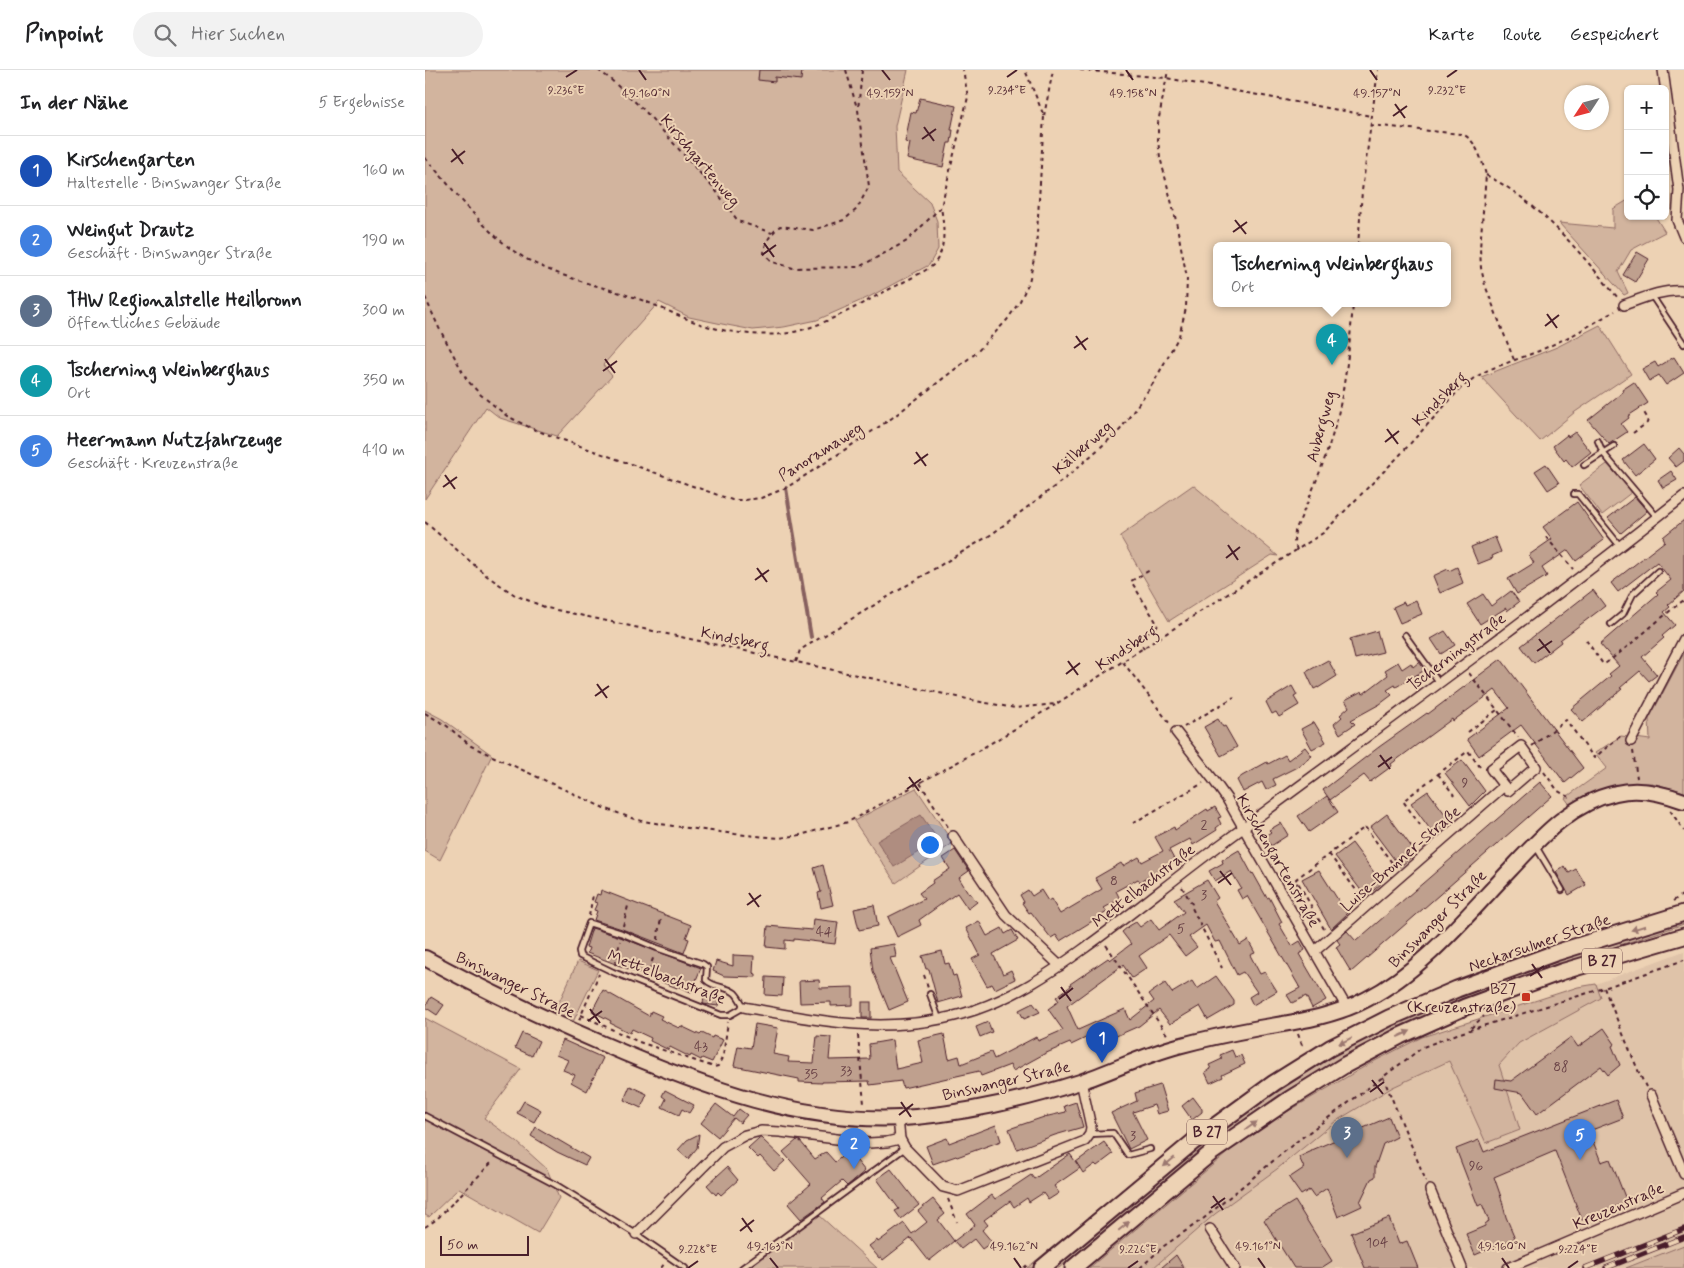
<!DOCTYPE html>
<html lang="de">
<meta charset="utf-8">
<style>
body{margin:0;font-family:Mynerve,sans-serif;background:#f2f2f2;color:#202124}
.controls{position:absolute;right:15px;top:15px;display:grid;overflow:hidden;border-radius:8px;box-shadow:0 1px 4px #0004}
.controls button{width:45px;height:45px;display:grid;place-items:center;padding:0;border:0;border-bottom:1px solid #e0e0e0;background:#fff;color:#202124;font:25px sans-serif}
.compass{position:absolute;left:1139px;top:15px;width:45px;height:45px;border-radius:50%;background:#fff;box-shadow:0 1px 4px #0004;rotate:234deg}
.scale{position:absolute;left:15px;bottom:12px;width:89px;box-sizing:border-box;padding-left:5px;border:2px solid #4a1f2b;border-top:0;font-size:14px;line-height:18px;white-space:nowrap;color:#4a1f2b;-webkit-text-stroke:4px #edd2b4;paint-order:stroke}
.you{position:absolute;left:504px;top:774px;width:18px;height:18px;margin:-12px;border:4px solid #fff;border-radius:50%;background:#1a73e8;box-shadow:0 0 0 8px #1a73e833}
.badge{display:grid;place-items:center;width:32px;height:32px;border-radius:50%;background:#d93025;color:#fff;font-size:16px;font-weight:700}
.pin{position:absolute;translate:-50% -41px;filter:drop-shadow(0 1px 2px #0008)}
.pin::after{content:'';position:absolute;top:26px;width:18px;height:15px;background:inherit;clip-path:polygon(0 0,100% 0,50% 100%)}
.popup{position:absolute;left:788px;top:172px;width:238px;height:65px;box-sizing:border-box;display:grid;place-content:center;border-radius:8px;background:#fff;filter:drop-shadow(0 1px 4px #0005);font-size:16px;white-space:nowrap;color:#757577}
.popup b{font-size:19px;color:#202124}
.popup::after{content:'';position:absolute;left:50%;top:100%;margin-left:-10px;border:10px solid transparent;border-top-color:#fff}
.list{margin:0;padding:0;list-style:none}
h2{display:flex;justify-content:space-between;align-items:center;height:65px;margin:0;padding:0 20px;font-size:21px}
h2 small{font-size:16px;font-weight:400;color:#757577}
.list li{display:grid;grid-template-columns:32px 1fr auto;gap:15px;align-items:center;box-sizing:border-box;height:70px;padding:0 20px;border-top:1px solid #e0e0e0}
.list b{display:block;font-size:19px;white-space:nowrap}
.list p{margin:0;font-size:16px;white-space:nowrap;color:#757577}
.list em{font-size:16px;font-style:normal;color:#757577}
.icon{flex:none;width:28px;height:28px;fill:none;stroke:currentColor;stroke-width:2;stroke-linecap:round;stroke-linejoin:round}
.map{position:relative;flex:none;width:1259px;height:1198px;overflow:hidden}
header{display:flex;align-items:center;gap:30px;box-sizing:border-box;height:70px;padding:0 25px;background:#fff;border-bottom:1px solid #e0e0e0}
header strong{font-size:24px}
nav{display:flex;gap:28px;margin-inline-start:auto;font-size:18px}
.search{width:350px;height:45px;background:#f2f2f2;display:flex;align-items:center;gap:12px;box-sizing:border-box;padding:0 18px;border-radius:28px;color:#757577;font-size:19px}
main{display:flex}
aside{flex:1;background:#fff}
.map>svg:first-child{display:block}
.built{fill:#dfc3a9}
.green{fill:#d2b49e;stroke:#8e6a64}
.water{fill:#af8d80;stroke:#87615e}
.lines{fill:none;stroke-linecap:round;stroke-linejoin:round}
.stream{stroke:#87615e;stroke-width:4}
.building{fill:#bfa08e;stroke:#4a1f2b}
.service-casing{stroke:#4a1f2b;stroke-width:8}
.minor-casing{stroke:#4a1f2b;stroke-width:12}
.secondary-casing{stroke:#4a1f2b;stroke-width:18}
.primary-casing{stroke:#4a1f2b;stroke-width:19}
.path{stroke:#4a1f2b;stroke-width:2;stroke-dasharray:4 4;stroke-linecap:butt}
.service{stroke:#edd2b4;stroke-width:4.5}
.minor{stroke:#edd2b4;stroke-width:9}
.secondary{stroke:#edd2b4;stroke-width:14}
.primary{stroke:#edd2b4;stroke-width:15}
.rail-casing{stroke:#4a1f2b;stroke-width:5.5}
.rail{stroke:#edd2b4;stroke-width:4;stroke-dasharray:11;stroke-linecap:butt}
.oneway{fill:#9c7870}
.ticks{fill:none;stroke:#4a1f2b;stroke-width:2}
.poi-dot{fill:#c8321e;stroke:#edd2b4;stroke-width:2}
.labels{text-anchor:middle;stroke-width:4;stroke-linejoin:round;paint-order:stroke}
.number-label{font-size:14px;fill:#673f44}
.shield{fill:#edd2b4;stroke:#7b5554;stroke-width:1}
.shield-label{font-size:15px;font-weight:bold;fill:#4a1f2b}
.street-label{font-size:16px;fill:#4a1f2b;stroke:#edd2b4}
.poi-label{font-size:16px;fill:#4a1f2b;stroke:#edd2b4;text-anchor:end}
.ticks-label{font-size:12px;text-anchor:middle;fill:#4a1f2b;stroke:#edd2b4;stroke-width:4;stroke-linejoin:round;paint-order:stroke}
</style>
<header>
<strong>Pinpoint</strong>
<div class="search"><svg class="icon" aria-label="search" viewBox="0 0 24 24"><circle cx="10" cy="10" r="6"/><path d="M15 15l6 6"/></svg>Hier suchen</div>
<nav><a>Karte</a><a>Route</a><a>Gespeichert</a></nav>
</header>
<main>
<aside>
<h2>In der Nähe<small>5 Ergebnisse</small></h2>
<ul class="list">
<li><span class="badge" style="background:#1a4fb4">1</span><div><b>Kirschengarten</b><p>Haltestelle · Binswanger Straße</p></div><em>160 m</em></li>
<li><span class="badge" style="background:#3f7fe0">2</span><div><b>Weingut Drautz</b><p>Geschäft · Binswanger Straße</p></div><em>190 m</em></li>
<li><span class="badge" style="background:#5c6f8a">3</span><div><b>THW Regionalstelle Heilbronn</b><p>Öffentliches Gebäude</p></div><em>300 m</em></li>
<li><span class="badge" style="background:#0f9aa8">4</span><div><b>Tscherning Weinberghaus</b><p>Ort</p></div><em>350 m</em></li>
<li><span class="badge" style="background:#3f7fe0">5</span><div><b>Heermann Nutzfahrzeuge</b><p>Geschäft · Kreuzenstraße</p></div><em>410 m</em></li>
</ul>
</aside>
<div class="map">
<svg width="1259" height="1198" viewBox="0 0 1259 1198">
<rect width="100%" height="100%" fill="#edd2b4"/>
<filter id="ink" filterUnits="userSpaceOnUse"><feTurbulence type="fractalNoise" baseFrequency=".02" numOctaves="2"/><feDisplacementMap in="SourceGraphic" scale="10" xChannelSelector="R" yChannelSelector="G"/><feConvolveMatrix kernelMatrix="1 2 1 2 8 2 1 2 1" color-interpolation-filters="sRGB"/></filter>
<g filter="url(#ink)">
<path class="built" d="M1259,881V1175L1201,1198H728L790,1144L852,1099L911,1051L968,1017L1025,991L1061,1073L1095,1060L1074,995L1094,973L1176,928L1171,914Z"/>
<g class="green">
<path d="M0,0H483L470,56L472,102L505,133L512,151L513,179L504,195L444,227L392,250L359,257L328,260L297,254L264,247L234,232L178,295L187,306L132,366L75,348L61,337L0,429Z"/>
<path d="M1203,130V146H1230L1240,162L1206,180L1193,202L1203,223L1199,225L1134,153L1188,158V139Z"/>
<path d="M1175,255L1206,304L1150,342L1115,371L1056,307L1132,277Z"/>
<path d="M1182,394L1207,422L1177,445L1154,415Z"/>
<path d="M768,415L853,486L847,485L744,551L695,466Z"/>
<path d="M1259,583V722L1227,713L1200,714L1146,736L1140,728L1182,698L1170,683L1196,666L1225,670L1224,649Z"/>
<path d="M0,640L17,649L67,685L15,790L0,781Z"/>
<path d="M491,718L528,773L471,813L429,751Z"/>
<path d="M1259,850V854L1134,895L961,965L915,989L857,1023L816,1052L758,1096L634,1198H626L765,1084L828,1038L914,982L995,942L1030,928L1145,884Z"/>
<path d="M153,891L173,900L148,952L129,943Z"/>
<path d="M1171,914L1176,928L1094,973L1074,995L1095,1060L1061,1073L1024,991L968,1017L911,1051L852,1099L790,1144L728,1198H664L807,1079L855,1046L944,994L997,967L1153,917Z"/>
<path d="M0,948L96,999L59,1048L92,1072L122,1099L134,1128L113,1163L34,1118L4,1147L0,1145Z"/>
<path d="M862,997L707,1115L607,1198H602L737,1087L808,1033Z"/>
<path d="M394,1145L452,1198H320Z"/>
<path d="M1259,1175V1198H1201Z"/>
</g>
<path class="water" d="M496,745L513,770L469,797L452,771Z"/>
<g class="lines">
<path class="stream" d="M361,418L386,567"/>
</g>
<g class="building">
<path d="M334,0H377L376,10L350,7V12L333,10Z"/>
<path d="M495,28L531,36L526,60H528L526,73H523L518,97L482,89L485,73L480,72L486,42L491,43Z"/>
<path d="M1212,182L1224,189L1210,212L1198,205Z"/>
<path d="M1249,287L1259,303L1241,315L1234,305L1224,311L1217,299L1230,292L1233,297Z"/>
<path d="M1209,312L1223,333L1203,346L1204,348L1196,354L1202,362L1184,374L1163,350L1198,322L1197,320Z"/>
<path d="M1150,362L1166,382L1147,397L1141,389L1139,391L1128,376L1142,365L1143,367Z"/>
<path d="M1219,374L1230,389L1210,405L1198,390Z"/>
<path d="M1254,378L1259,384V391L1251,397L1243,388Z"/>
<path d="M1121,394L1134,413L1123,420L1110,401Z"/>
<path d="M1246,401L1252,410L1238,418L1233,410Z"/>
<path d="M1210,427L1222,441L1196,463L1183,448Z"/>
<path d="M1152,432L1179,470L1151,491L1143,480L1117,498L1122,506L1092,524L1083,509L1109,493L1104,485L1127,469L1118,457Z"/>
<path d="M1259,450V521L1243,535L1245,537L1239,542L1250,555L1237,566L1239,568L1217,587L1232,605L1224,611L1215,601L1195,618L1197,619L1158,652L1146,639L1186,606L1184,604L1194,596L1175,574L1233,524L1231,522L1246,510L1232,492L1193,522L1186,513L1240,471L1238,467Z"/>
<path d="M1070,467L1076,482L1067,486L1068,488L1053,494L1046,477Z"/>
<path d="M1032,497L1038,513L1015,523L1008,506L1023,499L1024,501Z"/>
<path d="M1168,520L1180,536L1135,570L1136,572L1109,593L1096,576Z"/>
<path d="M1086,521L1094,532L1082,541L1081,538L1055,554L1042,534L1058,524L1066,536Z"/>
<path d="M991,530L997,544L975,553L968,537L979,532L980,535Z"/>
<path d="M952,561L958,582L930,589L925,569Z"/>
<path d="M1020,561L1030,575L1016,584L1006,569Z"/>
<path d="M1076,589L1158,698L1140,713L1096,655L1054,686L1042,669L1084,638L1070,620L1028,651L1027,649L993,674L966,694L967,696L945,712L939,705L905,730L898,720L954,677L1002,643L1003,644Z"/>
<path d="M903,590L912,606L893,618V617L889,619L881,602Z"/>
<path d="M973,592L977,599L986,593L988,597L994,592L1000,600L971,617L970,615L962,620L967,625L955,634L926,650L930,654L915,664L909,654L917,647L915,645L924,637L920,630L937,621L938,624L963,605L960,600Z"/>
<path d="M867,616L872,625L869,627L874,635L854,647L851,642L847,644L841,632Z"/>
<path d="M793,649L798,657L800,656L812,677L796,686L779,657Z"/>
<path d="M889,652L901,672L887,679L876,659Z"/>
<path d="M880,677L887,686L874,696L848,709L851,715L841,720L837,712L818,722L812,710L817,706L842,692L843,694L860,685L863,690Z"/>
<path d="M1037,690L1060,721L1045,736L1020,703Z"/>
<path d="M1115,712L1127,726L926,902L911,877L915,874L912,870L922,861L931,871Z"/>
<path d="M1003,721L1026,752L1010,766L986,733Z"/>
<path d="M902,726L913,742L884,762L873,746Z"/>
<path d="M790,737L796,747L793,748L796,754L791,758L792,760L768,775L765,769L744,780L750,791L715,812L713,809L691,821L695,829L679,838L682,842L635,871L631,865L626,868L606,842L604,843L597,833L599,832L595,825L603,820L607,826L616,820L623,831L626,829L635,844L677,819L670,808L696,793L698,796L714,787L717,792L738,781L730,767L749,757L750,760L782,739L783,741Z"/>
<path d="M962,744L991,783L975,797L945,757Z"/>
<path d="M856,753L863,765L846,776L840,766L846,762L844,760Z"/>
<path d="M927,773L957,813L941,827L910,786Z"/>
<path d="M530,780L544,801L534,808L544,824L545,823L552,832L543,839L532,823L494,850L496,855L472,867L463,847L499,829L494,823L508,813L507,811L525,799L518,788Z"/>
<path d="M814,780L827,804L828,803L842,828L844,827L857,852L854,854L867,876L875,871L880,880L874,884L901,930L887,938L881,926L867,933L862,925L875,918L822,826L817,829L812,820L816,818L806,801L790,811L784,801L798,793L797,790Z"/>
<path d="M398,795L408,835L396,838L393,823L396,822L389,798Z"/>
<path d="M1139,796L1144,803L1151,799L1161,815L1144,825L1131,802Z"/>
<path d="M894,800L922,844L906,859L877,809Z"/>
<path d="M782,810L793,828L789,831L815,875L823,870L830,883L825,885L835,904L840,902L852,921L828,935L824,927L832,922L818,902L812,905L795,871L790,872L781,855L764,867L772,877L760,886L744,865L714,886L722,898L707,908L698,895L642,936L653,960L700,939L705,950L729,931L724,924L740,913L747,923L767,911L772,919L791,906L809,931V935L783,950L775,936L745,954L734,940L714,956L673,974L669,964L646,975L645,973L619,984L588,1001L585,995L556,1006L554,1001L478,1018L476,1011L445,1015L444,1011L397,1012V1013L374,1012V1009L309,996L313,976L326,978L330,954L353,958L348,984L364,987L363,992L389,993L392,966L406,967L404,990L445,989L444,974L467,970L471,999L498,993L493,970L519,964L524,989L534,986L536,994L566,982L569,989L611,967L613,971L638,960L623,939L634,931L631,927L646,916L645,914L683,888L685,890L706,874L697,862L704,856L711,852L715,857L726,849L734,860L759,842L749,829Z"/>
<path d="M176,820L266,855L261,868L264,869L259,883L197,859L169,850L172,841L169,840L172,833L169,832L172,824L175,825Z"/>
<path d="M449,835L453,856L434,860L429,839Z"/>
<path d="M388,849L413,852L410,874L369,869V871L360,870V879L341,877L343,856L387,860Z"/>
<path d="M554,851L562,866L577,858L580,864L587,860L593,870L568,884L578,904L586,900L590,909L570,919L567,914L562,916L547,889L555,885L541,858Z"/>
<path d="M167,858L195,867L276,898L266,922L252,916V918L162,883L164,878L161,877Z"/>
<path d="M469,874L471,887L465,888L483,932L464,940L448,901L445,878Z"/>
<path d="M517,881L520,894L524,893L528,906L531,905L537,926L513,933L504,899H501L497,886Z"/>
<path d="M308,885L329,886L328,903L331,904V907L299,906L288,901L291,891L308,896Z"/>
<path d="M341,907L358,908L357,926L340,925Z"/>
<path d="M394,910L395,918L428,917V935L406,936V932L375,933L374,911Z"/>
<path d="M178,920L224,946L226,941L237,946L235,949L254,958L256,956L275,965L277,963L287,968L288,966L298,970L287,992L277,988L276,990L266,985L265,987L245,977L244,980L225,971L226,968L207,959L205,963L185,953L186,951L167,941Z"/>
<path d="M279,925L294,926L293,936L278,934Z"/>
<path d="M6,927L19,935L12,945L0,937Z"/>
<rect x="437" y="932" width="9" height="16"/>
<path d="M608,933L615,942L599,949L594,940Z"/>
<path d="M563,952L567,962L555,967L551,957Z"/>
<path d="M1179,958L1190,974L1187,976L1195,995L1183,1005L1176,996L1112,1044L1097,1023L1070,1018L1071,1009L1086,1011L1146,967L1153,977Z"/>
<path d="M97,963L114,971L107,986L90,978Z"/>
<path d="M138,970L178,988L162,1021L146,1012L150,1005L138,1000L143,990L131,985Z"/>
<path d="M807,980L810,987L816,985L820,994L797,1005L798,1007L785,1013L780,1002L786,999L784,995L797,989L795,985Z"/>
<path d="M735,1015L743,1041L732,1044L729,1035L708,1042L722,1070L704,1079L686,1043L712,1031L710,1023Z"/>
<path d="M205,1016L222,1024L216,1038L199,1030Z"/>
<path d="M240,1020L269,1035L264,1043L257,1039L254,1045L237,1037L241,1029L237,1026Z"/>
<path d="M768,1027L777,1039V1042L767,1050L757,1036Z"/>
<path d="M1191,1030L1198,1048L1164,1061L1176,1092L1185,1089L1202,1132L1157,1150L1130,1081L1069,1107L1076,1127L1081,1147L1090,1168L1050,1185L1041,1164L1060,1156V1154L1064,1151L1057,1134L1053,1136L1031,1079L1054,1070L1059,1082Z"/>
<path d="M99,1031L116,1040L109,1052L92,1043Z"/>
<path d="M651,1032L658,1057L630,1065L592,1079L584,1059L619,1047L641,1042L639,1036Z"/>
<path d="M291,1034L308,1047L314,1039L322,1045L315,1053L309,1048L293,1067L276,1053Z"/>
<path d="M964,1047L972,1067L958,1074L950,1097V1107L946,1109L935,1132L937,1136L913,1147L902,1118L889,1127L884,1120L876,1125L864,1108L879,1098L874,1087L887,1081V1080Z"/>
<path d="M571,1055L576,1071L532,1087L531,1086L508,1094L501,1076L522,1068L524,1073Z"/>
<path d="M111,1057L164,1088L160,1095L132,1082L106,1066Z"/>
<path d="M274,1064L272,1078L263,1089L253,1080L262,1070Z"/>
<path d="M334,1068H336L360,1091L349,1101L335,1086L333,1088L323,1078Z"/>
<path d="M372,1070L375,1071L390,1089L401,1082L410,1092L424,1081L440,1101L422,1116L417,1111L397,1128L400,1132L376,1149L363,1134L386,1114L358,1082Z"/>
<path d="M679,1072L688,1084L672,1096L670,1094L658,1103L651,1092Z"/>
<path d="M645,1084L655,1098L629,1116L634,1123L623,1130L618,1123L604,1132L602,1128L589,1137L585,1131L559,1150L563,1155L557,1160L567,1172L557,1179L549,1169L536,1179L529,1171L550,1155L542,1144L567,1125L570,1129L606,1105L609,1109Z"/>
<path d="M302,1097L313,1110L296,1125L293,1122L291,1125L282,1115Z"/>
<path d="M466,1099L494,1135L476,1149L470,1141L474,1139L452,1109Z"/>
<path d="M508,1129L520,1144L513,1150L529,1171L504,1191L486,1168L458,1190L456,1187L454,1188L444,1176L452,1170L453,1172L479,1153L487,1164L502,1152L493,1141Z"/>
<path d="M870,1131L907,1191L896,1198H869L839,1150Z"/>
<path d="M964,1148L974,1174L982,1171L993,1198H940L926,1163Z"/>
<path d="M751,1185L759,1198H736Z"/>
</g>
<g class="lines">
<g class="service-casing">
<g id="service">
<path d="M1227,226L1259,274"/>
<path d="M1173,371L1178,383L1232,447"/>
<path d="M1159,395L1189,376"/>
<path d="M1149,424H1153L1195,476"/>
<path d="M1186,554L1198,544L1208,524L1233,501"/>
<path d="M980,565L1014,612"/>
<path d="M1110,775L1137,820"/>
<path d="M164,853L196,863L232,878L278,894L282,897L281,910C289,918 302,916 310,923C314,927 316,932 319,937L305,945H296L188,902L155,886L154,881Z"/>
<path d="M505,924L514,949"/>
<path d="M0,1046L131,1115L211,1164L260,1198"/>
<path d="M665,1064L688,1063L703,1085L725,1079"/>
<path d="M317,1198L480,1078"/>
</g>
</g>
<g class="minor-casing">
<g id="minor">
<path d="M1238,0L1254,120L1252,150L1259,167"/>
<path d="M1199,235C1218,228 1238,219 1259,221"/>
<path d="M751,662L787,708L802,729L922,938"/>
<path d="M1206,671L1259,569"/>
<path d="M1096,676L1111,697L1083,721L1066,699Z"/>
<path d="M528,766L581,845L635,896"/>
<path d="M890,881L1079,716"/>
<path d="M319,937C400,952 469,967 550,940C589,927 624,904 657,880C705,846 751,807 799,772C953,658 1109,545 1259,426"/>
<path d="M1226,1025L1259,1104"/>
<path d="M473,1048L475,1069L480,1078L518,1117L533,1121L660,1071L665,1064L666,1057L656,1011"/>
<path d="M1005,1120L1037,1198"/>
<path d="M785,1159L810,1198"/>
<path d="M211,1164L298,1077L320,1065L336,1061L355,1062L444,1073L462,1072L475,1069"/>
<path d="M1083,1198L1259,1123"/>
</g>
</g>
<g class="secondary-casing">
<path id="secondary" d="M0,888C57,919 116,947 176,973C275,1016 381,1057 491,1047C544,1042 605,1028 655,1012C688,1001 719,985 753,976C779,969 807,963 834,958C870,952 909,947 942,929C998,900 1042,845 1086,799C1116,767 1146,733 1191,723C1214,717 1238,723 1259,731"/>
</g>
<g class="primary-casing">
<g id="primary">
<path d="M617,1198L768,1072L849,1013L905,978L964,948L1032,919L1130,883L1259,843"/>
<path d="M648,1198L786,1083L865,1029L920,995L975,966L1040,937L1136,902L1259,866"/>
</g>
</g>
<g class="path">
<path d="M173,0L184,8L219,40L291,121L313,151L347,163"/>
<path d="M421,0L432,38"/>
<path d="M437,0L433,40L444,116L432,139L419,150L388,160L355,156C346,164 340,171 339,183L348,192L368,198L434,197L482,171L516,137L543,27L538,0"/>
<path d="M655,0L741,8L946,46"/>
<path d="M619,46L628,0"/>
<path d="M945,55L1036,64C1051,68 1057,91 1061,105L1055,178L1056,198L1060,215L1089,290"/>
<path d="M0,88C28,118 52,153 86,179C120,204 165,213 205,226C231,234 255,248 282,256C305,263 332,266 357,264C392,260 430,237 461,221C470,216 502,201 508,195C522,180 519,156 516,137"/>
<path d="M1061,105C1116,133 1154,182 1193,228"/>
<path d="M933,176L937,121L953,0"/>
<path d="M0,227L14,258L42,310L56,325L82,346L110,360L307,430H320L336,428L361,418L406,389L467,348L551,283L582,250L595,231L604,212L611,180L619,46L600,0"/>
<path d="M1208,363L1222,353L1223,349L1218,341"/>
<path d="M0,452L62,506L90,525L122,538L556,632L590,638L631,634L898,463L973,387L1035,319L1049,308L1063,300L1114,281L1148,265L1190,241"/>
<path d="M1121,467L1148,499"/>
<path d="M872,480L869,471L870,461C886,425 902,387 912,349C921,311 925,272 928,234"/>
<path d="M1161,570L1178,594L1181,593C1208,574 1232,550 1259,530"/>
<path d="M719,579L713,569L733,555L706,511L727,499"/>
<path d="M371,592L375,580L567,464L642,407L695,360L729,312L754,266L761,238L762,208L750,146L735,87L733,70V53L743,0"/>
<path d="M698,592L745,654"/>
<path d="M1044,603L1093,667"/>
<path d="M0,643L22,656L46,676L179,738L212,750L248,756L310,764L354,768L375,765L423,752L551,682L630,635"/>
<path d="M759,657L809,627"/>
<path d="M1043,662L1072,640"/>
<path d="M1107,676L1141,650L1169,688L1194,667L1197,668"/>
<path d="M1208,681L1212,708"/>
<path d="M1119,702L1133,721L1146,728"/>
<path d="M1013,704L1029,725"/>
<path d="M495,713L523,757"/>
<path d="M1245,740L1259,761"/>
<path d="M708,753L778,713"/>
<path d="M995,755L978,731L1043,681L1055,697"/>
<path d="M904,784L937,828"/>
<path d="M757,817L767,834V838L797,898"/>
<path d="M864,818L873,813"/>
<path d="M1248,831L1259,824"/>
<path d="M164,846L168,825"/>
<path d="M198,856L203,836"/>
<path d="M899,859L871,809L940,757L971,798"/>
<path d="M233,870L234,857L237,847"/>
<path d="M681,875L743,966"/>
<path d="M190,895L195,871"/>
<path d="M499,905L503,917"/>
<path d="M225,908L226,894L229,886"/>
<path d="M1179,918L1215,1005L1221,1017"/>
<path d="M156,945L214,972L289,997L293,996L298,986L303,952"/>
<path d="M154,950L174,904"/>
<path d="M1046,958L1059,946"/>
<path d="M873,964L878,978"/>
<path d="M433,965L439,1034"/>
<path d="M958,1007L1001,1111"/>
<path d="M523,1129L532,1152"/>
<path d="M0,1157L12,1149L68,1091"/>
<path d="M236,1198L240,1193"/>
<path d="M599,1198L604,1193"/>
<path d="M715,1198L739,1176L778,1149L871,1072L998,977L1032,964L1179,918L1259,890"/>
</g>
<use href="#service" class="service"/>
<use href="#minor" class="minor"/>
<use href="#secondary" class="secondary"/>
<use href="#primary" class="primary"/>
<g class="rail-casing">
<g id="rail">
<path d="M1160,1198L1259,1159"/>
<path d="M1181,1198L1259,1167"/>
</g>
</g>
<use href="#rail" class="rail"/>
</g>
<defs><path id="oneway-solid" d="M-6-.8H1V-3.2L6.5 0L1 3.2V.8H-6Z" transform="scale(1.25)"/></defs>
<g class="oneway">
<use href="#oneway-solid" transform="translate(1213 858) rotate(163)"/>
<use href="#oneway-solid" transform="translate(979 964) rotate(-25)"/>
<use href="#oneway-solid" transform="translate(920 971) rotate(153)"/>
<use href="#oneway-solid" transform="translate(826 1056) rotate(-35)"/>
<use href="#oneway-solid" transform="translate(744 1092) rotate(140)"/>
<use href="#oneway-solid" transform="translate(699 1156) rotate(-40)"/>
</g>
</g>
<path class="ticks" d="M214,0L221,10M457,0L465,10M701,0L708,10M945,0L952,10M141,7L152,0M582,7L592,0M1022,7L1032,0M970,34L980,48M968,46L982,36M499,57L509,71M497,69L511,59M27,79L38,94M26,92L40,81M810,150L821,164M808,162L822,152M339,173L349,187M337,185L351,175M1122,244L1132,258M1120,256L1134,245M651,266L661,280M649,278L663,268M180,289L190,303M178,301L192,291M962,359L973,374M960,372L974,361M491,382L501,396M489,394L503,384M20,405L30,419M18,417L32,407M803,475L813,490M801,488L815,477M332,498L342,512M330,510L344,500M1114,569L1125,583M1112,581L1127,571M643,591L653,605M641,604L655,593M172,614L182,628M170,626L184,616M955,685L965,699M953,697L967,687M484,707L494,721M482,719L496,709M795,801L806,815M793,813L807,803M324,823L334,837M322,835L336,825M1107,894L1117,908M1105,906L1119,896M636,917L646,931M634,929L648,918M165,939L175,953M163,951L177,941M947,1010L958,1024M945,1022L959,1012M476,1032L486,1047M474,1045L488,1034M788,1126L798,1140M786,1138L800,1128M317,1148L327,1162M315,1161L329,1150M345,1188L353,1198M589,1188L596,1198M833,1188L840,1198M1077,1188L1084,1198M263,1198L273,1191M703,1198L713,1191M1143,1198L1153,1191"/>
<rect class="poi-dot" x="1096" y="922" width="10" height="10" rx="2.5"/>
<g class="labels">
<g class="number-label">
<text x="1040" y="717">9</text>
<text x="779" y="759">2</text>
<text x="689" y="815">8</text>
<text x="779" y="829">3</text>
<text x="756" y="863">5</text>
<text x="399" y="866">44</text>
<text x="276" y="981">43</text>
<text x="1136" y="1001">88</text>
<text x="421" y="1005">33</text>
<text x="386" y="1008">35</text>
<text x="708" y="1070">3</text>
<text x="1051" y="1100">96</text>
<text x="952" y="1177">104</text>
</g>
<g class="shield">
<rect x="1157" y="878.5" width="40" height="25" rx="4"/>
<rect x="762" y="1049.5" width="40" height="25" rx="4"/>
</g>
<g class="shield-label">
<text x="1177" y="896">B 27</text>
<text x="782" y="1067">B 27</text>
</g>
<g class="street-label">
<text transform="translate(276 90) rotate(50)" y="6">Kirschgartenweg</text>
<text transform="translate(1014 328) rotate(-45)" y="6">Kindsberg</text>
<text transform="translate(895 356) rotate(-75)" y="6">Aubergweg</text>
<text transform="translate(657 377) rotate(-41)" y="6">Kälberweg</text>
<text transform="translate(395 381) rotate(-32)" y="6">Panoramaweg</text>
<text transform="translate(310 568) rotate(12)" y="6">Kindsberg</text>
<text transform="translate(701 577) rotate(-33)" y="6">Kindsberg</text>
<text transform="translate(1031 581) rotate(-37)" y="6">Tscherningstraße</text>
<text transform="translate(975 788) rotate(-41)" y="6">Luise-Bronner-Straße</text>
<text transform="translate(854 790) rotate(60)" y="6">Kirschengartenstraße</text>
<text transform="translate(718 815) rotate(-38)" y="6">Mettelbachstraße</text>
<text transform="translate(1012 848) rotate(-45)" y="6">Binswanger Straße</text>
<text transform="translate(1114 872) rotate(-19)" y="6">Neckarsulmer Straße</text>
<text transform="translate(242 906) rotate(21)" y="6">Mettelbachstraße</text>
<text transform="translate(91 914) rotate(26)" y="6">Binswanger Straße</text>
<text transform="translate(581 1010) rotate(-13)" y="6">Binswanger Straße</text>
<text transform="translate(1193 1135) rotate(-23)" y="6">Kreuzenstraße</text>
</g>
<g class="poi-label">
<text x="1091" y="924">B27<tspan x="1091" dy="18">(Kreuzenstraße)</tspan></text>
</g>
</g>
<g class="ticks-label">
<text x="141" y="24">9.236°E</text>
<text x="582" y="24">9.234°E</text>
<text x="1022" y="24">9.232°E</text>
<text x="221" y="27">49.160°N</text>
<text x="465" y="27">49.159°N</text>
<text x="708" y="27">49.158°N</text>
<text x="952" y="27">49.157°N</text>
<text x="345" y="1180">49.163°N</text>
<text x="589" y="1180">49.162°N</text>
<text x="833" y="1180">49.161°N</text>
<text x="1077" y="1180">49.160°N</text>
<text x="273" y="1183">9.228°E</text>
<text x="713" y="1183">9.226°E</text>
<text x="1153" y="1183">9.224°E</text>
</g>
</svg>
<div class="controls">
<button>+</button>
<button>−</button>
<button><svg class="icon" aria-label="locate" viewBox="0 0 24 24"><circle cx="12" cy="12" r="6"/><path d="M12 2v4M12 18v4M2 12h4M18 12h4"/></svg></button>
</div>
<svg class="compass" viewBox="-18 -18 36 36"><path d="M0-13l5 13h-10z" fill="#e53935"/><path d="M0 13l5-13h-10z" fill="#757577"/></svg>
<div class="scale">50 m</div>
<div class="you"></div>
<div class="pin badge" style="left:677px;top:993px;background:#1a4fb4">1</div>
<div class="pin badge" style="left:429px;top:1099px;background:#3f7fe0">2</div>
<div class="pin badge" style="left:922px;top:1088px;background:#5c6f8a">3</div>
<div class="pin badge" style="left:907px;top:295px;background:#0f9aa8">4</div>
<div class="popup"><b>Tscherning Weinberghaus</b>Ort</div>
<div class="pin badge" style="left:1155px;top:1090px;background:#3f7fe0">5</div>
</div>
</main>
